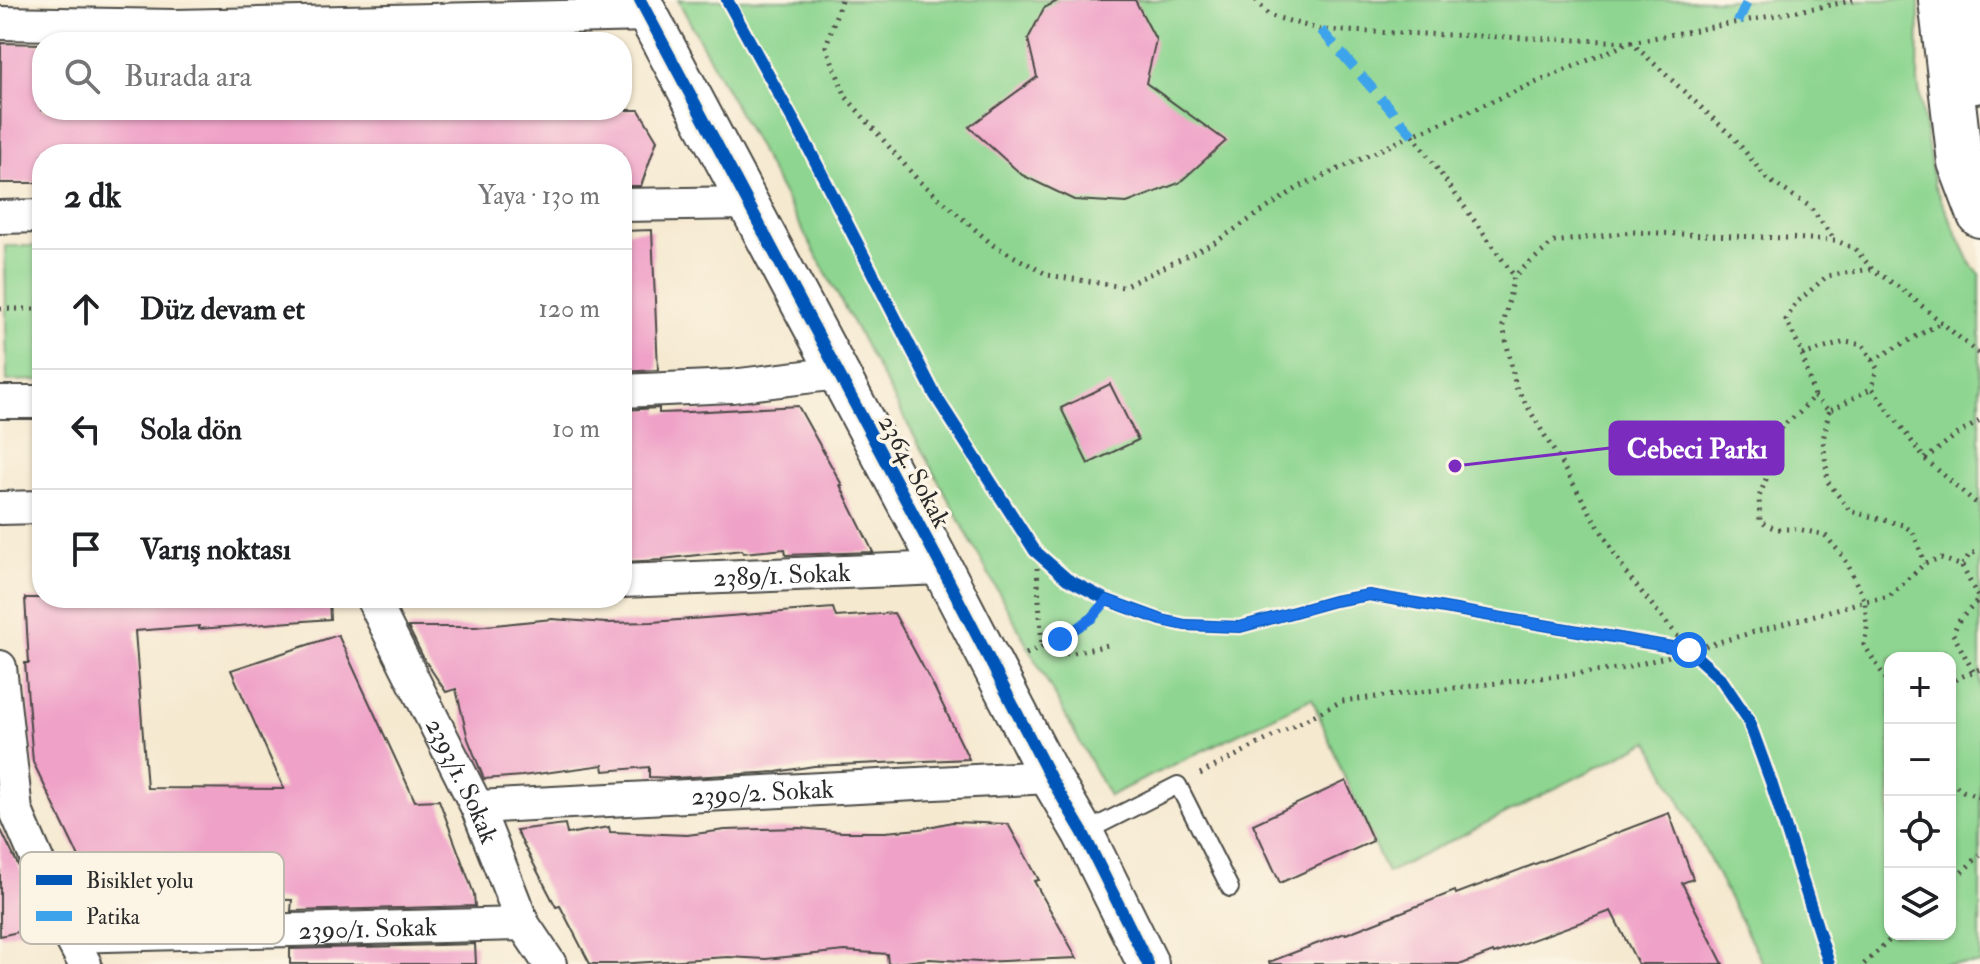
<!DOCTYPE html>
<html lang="tr">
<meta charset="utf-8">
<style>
body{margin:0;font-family:"IM FELL Double Pica",serif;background:#f2f2f2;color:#202124}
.controls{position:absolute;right:24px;bottom:24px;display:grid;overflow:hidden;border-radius:16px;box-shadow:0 2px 6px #0004}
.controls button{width:72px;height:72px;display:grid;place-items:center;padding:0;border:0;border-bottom:2px solid #e0e0e0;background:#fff;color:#202124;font:40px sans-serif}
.stop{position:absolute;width:24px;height:24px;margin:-18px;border:6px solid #1a73e8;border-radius:50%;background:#fff}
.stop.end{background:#1a73e8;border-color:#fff;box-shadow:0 2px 8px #0008}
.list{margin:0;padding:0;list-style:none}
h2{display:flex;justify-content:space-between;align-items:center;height:104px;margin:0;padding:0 32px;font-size:34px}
h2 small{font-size:26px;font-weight:400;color:#757577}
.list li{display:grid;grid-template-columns:52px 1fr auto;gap:24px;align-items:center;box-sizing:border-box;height:120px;padding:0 32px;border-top:2px solid #e0e0e0}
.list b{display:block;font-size:30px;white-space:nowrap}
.list em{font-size:26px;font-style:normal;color:#757577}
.icon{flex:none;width:44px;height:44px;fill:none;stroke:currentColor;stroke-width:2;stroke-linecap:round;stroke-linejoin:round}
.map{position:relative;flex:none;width:1980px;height:964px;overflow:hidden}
.search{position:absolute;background:#fff;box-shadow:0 2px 6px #0004;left:32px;top:32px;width:600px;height:88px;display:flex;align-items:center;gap:20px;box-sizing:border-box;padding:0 28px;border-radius:32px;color:#757577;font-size:30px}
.panel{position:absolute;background:#fff;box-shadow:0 2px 6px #0004;left:32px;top:144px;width:600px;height:464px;border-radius:32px}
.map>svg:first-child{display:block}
.green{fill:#8dd590;stroke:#5c805e;stroke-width:2;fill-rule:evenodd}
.building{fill:#efa1c7}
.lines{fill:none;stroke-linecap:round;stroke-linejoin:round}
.service-casing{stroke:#494844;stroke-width:20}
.minor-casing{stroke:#494844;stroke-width:36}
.tertiary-casing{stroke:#494844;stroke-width:44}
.secondary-casing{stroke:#494844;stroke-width:48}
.path{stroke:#494844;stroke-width:5;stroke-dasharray:2 6;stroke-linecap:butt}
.service{stroke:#fff;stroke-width:16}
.minor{stroke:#fff;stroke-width:32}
.tertiary{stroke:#fff;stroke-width:40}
.secondary{stroke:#fff;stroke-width:44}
.quiet{stroke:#3ea3eb;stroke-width:10;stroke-dasharray:20 10;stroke-linecap:butt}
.cycleway-casing{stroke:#fcf5e5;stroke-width:17}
.cycleway{stroke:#0057b8;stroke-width:12}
.route{stroke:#1a73e8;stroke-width:10}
.labels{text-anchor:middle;stroke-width:7;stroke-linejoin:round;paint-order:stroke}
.street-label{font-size:26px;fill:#2b2b2b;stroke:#fcf5e5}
.key{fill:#fcf5e5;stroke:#bdb8ad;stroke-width:2}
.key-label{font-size:22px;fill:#2b2b2b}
.leader{fill:none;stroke:#7b2cbf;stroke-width:3}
.callout-dot{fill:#7b2cbf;stroke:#fcf5e5;stroke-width:3}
.callout{fill:#7b2cbf;stroke:#7b2cbf;stroke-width:3}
.callout-label{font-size:28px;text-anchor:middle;font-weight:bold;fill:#fff}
</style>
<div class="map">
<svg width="1980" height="964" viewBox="0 0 1980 964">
<rect width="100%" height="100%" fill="#fcf5e5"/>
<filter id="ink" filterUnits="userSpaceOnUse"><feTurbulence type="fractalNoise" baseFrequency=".0125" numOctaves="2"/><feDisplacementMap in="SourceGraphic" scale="16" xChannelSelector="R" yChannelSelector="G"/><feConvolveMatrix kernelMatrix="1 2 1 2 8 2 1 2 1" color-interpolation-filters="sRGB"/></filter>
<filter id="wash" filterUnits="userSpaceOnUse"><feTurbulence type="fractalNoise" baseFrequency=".006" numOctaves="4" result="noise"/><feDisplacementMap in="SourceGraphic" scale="32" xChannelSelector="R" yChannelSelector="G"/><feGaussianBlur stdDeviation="1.8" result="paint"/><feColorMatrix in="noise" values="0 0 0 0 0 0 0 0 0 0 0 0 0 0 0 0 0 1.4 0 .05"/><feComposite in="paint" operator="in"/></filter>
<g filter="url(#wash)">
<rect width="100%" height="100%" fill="#f5e9d0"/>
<g class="green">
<path d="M678,0H1919L1918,82L1934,185L1972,266L1980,274V964H1763L1649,741L1387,873L1346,781L1312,698L1109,796ZM1890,658H1950V934H1890Z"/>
<path d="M5,246H42V380L7,381Z"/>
</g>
<g id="blocks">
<g class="building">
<path d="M1059,0H1135L1156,40L1146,83L1226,141L1179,183L1127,203L1074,200L1022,175L969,127L1037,77L1028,39L1044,8Z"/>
<path d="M1,43L42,44V110H639L657,140L641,186H622V154H42V183H0Z"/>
<path d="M652,230L658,370L622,372V231Z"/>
<path d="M1110,384L1138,440L1088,464L1061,408Z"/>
<path d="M798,406L842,485H840L873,552L786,555L785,549L743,553L742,550L663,559V560L622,562V410L659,408V413L689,412Z"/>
<path d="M25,598H329L330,619L199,629V626L135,631L147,788L284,789L231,670L338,635L415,801L439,800L474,894L475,906L291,911L292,900L208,898V903L145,902L105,911L33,762L25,663H29Z"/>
<path d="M833,608L836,617L894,613L935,689L969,759L814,766L776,772L675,778L649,777V767L604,771L603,765L522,776L484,779L468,739L456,689L446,692L424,659L408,627H475L552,619L606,623L652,622Z"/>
<path d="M1346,781L1373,841L1280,883L1253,824Z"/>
<path d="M1669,813L1693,879L1682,883L1723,964H1638L1611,911L1494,954L1493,952L1462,964H1270L1269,962L1345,933L1346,934L1455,891L1456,894Z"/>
<path d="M952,822L1008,824L1039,880L1034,881L1077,958L979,962L929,959L888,964L887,954L845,951L766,959L728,957L617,964H590L560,906L556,907L516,830L565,824L567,834L609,827L610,832L687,835L725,830L800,828L842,832H885L920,829Z"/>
<path d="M0,828L19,867L45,926L0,936Z"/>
<path d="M475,944L476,964H290V949Z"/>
</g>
</g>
</g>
<g filter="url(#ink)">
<use href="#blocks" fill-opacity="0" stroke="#494844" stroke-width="2"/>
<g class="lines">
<g class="service-casing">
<path id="service" d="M1083,833L1178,785L1230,888"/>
</g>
<g class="minor-casing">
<g id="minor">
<path d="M0,23L175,26L648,15"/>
<path d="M622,205L748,203"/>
<path d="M0,217L42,216"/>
<path d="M622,391L732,386L838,373"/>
<path d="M0,402H42"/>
<path d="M0,508L42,507"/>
<path id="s1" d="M622,581L942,568"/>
<path id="s2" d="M372,598L477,807L523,924L550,964"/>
<path d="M0,667L16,811L70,936L85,964"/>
<path id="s3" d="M477,807L1050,777"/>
<path id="s4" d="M70,936L523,924"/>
</g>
</g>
<g class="tertiary-casing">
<path id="tertiary" d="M640,0L942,568L1050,777L1083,833L1148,964"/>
</g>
<g class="secondary-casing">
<g id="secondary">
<path d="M1941,0L1960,162L1980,215"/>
<path d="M1974,0L1976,81"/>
</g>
</g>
<g class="path">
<path d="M727,0L808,147L935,395L1035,551L1067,579L1107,600L1162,620L1185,625L1240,627L1334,601L1369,595L1689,650L1721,679L1748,719L1771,782L1829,964"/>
<path d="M841,0L826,46L846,97L917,179L993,245L1048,275L1123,287L1217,241L1299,187L1413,135L1631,42L1857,0"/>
<path d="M1256,0L1268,15L1321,30L1631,42L1735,139L1767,179L1809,206L1835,240"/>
<path d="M1413,135L1514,276"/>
<path d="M1871,269L1827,276L1795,304L1786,320L1801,350L1814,396L1799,413L1782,426L1766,454V479L1759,497L1760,522L1776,529H1798L1825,535L1845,559L1865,601L1867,627L1864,645L1890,685"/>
<path d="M0,309H42"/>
<path d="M1802,355L1845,342L1863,345L1877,368L1872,388L1925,459L1976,503"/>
<path d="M1873,360L1941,323"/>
<path d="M1814,396L1829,411L1872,388"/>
<path d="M1829,411L1823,440L1828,482L1850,511L1903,525L1913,532L1925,563"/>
<path d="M1925,459L1956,435L1980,421"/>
<path d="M1036,552L1042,647"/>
<path d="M1962,566L1979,599"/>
<path d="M1043,647L1069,654L1108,645"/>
<path d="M1688,649L1626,573L1516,387L1503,326L1514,276L1554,242L1632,232L1835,240L1855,249L1872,269L1903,290L1980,355"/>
<path d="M1026,654C1059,639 1083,628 1107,600"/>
<path d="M1973,671L1953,634L1958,622L1979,599"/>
<path d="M1950,686L1958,678L1980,669"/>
<path d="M1200,774L1342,701L1626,668L1865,601L1890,596L1925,563L1941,558L1962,566L1969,555L1980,550"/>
<path d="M1950,781L1963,791L1980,797"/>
<path d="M1950,883L1980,855"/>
<path d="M1864,964L1896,934"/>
</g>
<use href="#service" class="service"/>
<use href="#minor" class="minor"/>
<use href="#tertiary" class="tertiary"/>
<use href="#secondary" class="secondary"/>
<g class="quiet">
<path d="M1738,22L1748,0"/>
<path d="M1321,30L1413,135"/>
</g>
<g class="cycleway-casing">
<g id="cycleway">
<path d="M640,0L942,568L1050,777L1083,833L1148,964"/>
<path d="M727,0L808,147L935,395L1035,551L1067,579L1107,600L1162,620L1185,625L1240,627L1334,601L1369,595L1689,650L1721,679L1748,719L1771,782L1829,964"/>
</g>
</g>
<use href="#cycleway" class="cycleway"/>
</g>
</g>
<g class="lines" filter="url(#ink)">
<path class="route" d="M1060,639L1092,618L1107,600L1162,620L1185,625L1240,627L1334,601L1369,595L1689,650"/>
</g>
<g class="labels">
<g class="street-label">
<text transform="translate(915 471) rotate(62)" y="9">2364. Sokak</text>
<text dy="9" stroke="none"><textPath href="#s1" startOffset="160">2389/1. Sokak</textPath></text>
<text dy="9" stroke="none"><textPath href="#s2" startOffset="204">2393/1. Sokak</textPath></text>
<text dy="9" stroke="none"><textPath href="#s3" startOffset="286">2390/2. Sokak</textPath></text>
<text dy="9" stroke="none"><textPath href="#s4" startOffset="298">2390/1. Sokak</textPath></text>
</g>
</g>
<rect x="20" y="852" width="264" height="92" rx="12" class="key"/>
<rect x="36" y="875" width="36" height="10" fill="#0057b8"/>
<rect x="36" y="911" width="36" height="10" fill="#3ea3eb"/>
<g class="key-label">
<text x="86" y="888">Bisiklet yolu</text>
<text x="86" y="924">Patika</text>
</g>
<path class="leader" d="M1455 466L1610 448"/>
<circle class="callout-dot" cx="1455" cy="466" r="8"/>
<rect class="callout" x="1610" y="422" width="173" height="52" rx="8"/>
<g class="callout-label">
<text x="1697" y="458">Cebeci Parkı</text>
</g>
</svg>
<div class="controls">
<button>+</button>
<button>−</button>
<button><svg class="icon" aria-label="locate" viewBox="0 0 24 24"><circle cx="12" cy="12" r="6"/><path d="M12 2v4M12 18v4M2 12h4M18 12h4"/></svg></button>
<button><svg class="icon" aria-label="layers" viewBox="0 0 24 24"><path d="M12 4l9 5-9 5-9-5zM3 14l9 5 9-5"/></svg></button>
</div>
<div class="stop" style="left:1689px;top:650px"></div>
<div class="stop end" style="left:1060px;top:639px"></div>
<div class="search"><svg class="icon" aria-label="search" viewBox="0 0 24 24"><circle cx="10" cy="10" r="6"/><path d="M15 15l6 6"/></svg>Burada ara</div>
<section class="panel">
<h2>2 dk<small>Yaya · 130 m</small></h2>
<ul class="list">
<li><svg class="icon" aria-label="ahead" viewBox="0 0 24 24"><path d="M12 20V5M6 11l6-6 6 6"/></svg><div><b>Düz devam et</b></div><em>120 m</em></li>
<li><svg class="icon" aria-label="left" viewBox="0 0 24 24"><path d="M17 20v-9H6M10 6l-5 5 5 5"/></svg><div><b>Sola dön</b></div><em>10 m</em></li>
<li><svg class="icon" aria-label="arrive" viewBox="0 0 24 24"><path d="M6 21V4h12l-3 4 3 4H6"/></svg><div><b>Varış noktası</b></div></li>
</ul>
</section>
</div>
